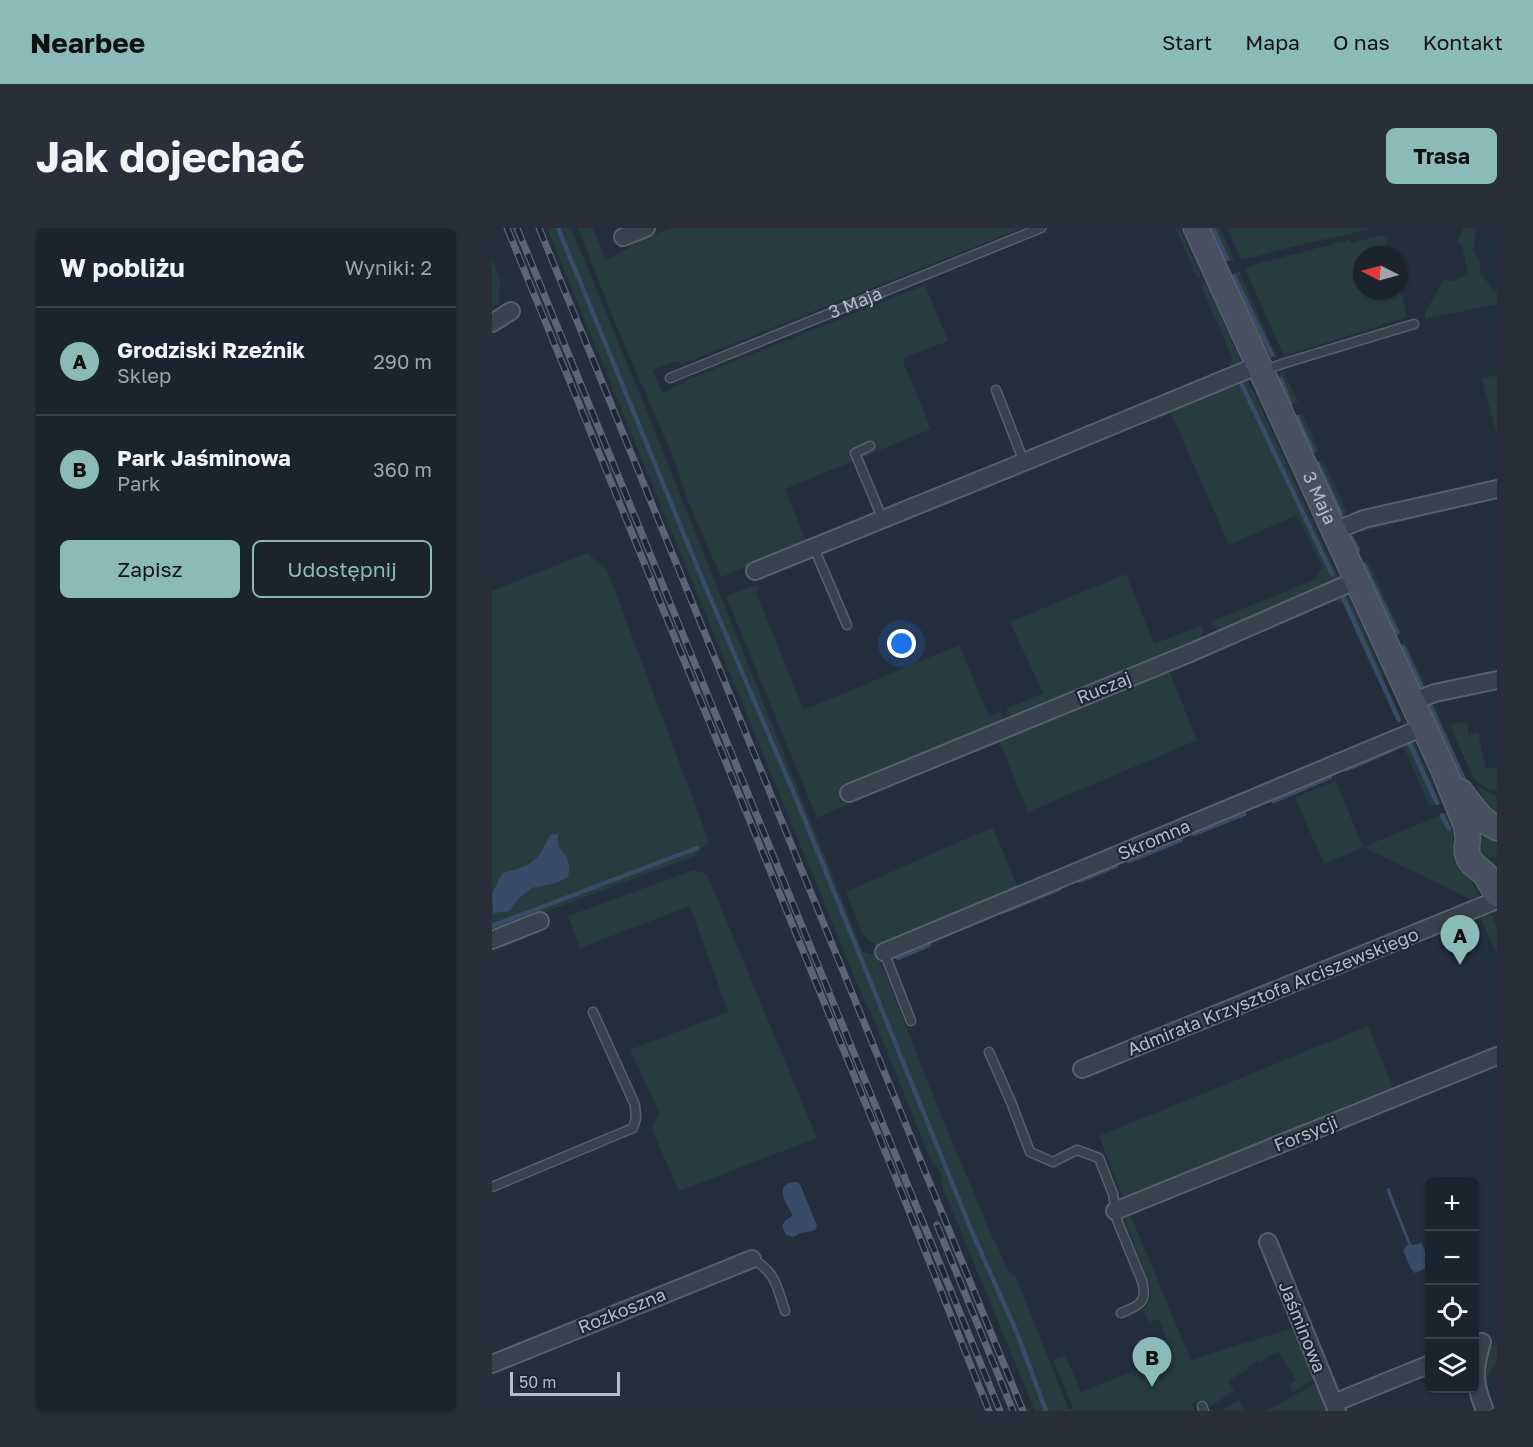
<!DOCTYPE html>
<html lang="pl">
<meta charset="utf-8">
<style>
body{margin:0;font-family:"Golos Text",sans-serif;background:#282f3a;color:#f1f3f6}
.controls{position:absolute;right:18px;bottom:18px;display:grid;overflow:hidden;border-radius:9px;box-shadow:0 2px 4px #0004}
.controls button{width:54px;height:54px;display:grid;place-items:center;padding:0;border:0;border-bottom:2px solid #39404a;background:#1b232e;color:#f1f3f6;font:30px sans-serif}
.compass{position:absolute;left:861px;top:18px;width:54px;height:54px;border-radius:50%;background:#1b232e;box-shadow:0 2px 4px #0004;rotate:276deg}
.scale{position:absolute;left:18px;bottom:15px;width:110px;box-sizing:border-box;padding-left:6px;border:3px solid #b4bcc9;border-top:0;font-size:16px;line-height:21px;white-space:nowrap;color:#b4bcc9;-webkit-text-stroke:4px #1d2633;paint-order:stroke}
.you{position:absolute;left:410px;top:416px;width:21px;height:21px;margin:-15px;border:4px solid #fff;border-radius:50%;background:#1a73e8;box-shadow:0 0 0 9px #1a73e833}
.badge{display:grid;place-items:center;width:39px;height:39px;border-radius:50%;background:#8bbbb9;color:#111;font-size:20px;font-weight:700}
.pin{position:absolute;translate:-50% -50px;filter:drop-shadow(0 2px 3px #0008)}
.pin::after{content:'';position:absolute;top:32px;width:21px;height:18px;background:inherit;clip-path:polygon(0 0,100% 0,50% 100%)}
.list{margin:0;padding:0;list-style:none}
h2{display:flex;justify-content:space-between;align-items:center;height:78px;margin:0;padding:0 24px;font-size:26px}
h2 small{font-size:20px;font-weight:400;color:#a0a4aa}
.list li{display:grid;grid-template-columns:39px 1fr auto;gap:18px;align-items:center;box-sizing:border-box;height:108px;padding:0 24px;border-top:2px solid #39404a}
.list b{display:block;font-size:22px;white-space:nowrap}
.list p{margin:0;font-size:20px;white-space:nowrap;color:#a0a4aa}
.list em{font-size:20px;font-style:normal;color:#a0a4aa}
.actions{display:flex;gap:12px;padding:18px 24px}
.actions a{flex:1;padding:14px 0;border:2px solid #8bbbb9;border-radius:9px;text-align:center;font-size:21px;color:#8bbbb9}
.actions .main{background:#8bbbb9;color:#111}
.icon{flex:none;width:33px;height:33px;fill:none;stroke:currentColor;stroke-width:2;stroke-linecap:round;stroke-linejoin:round}
.map{position:relative;flex:none;width:1005px;height:1183px;overflow:hidden;border-radius:9px}
header{display:flex;align-items:center;gap:36px;box-sizing:border-box;height:84px;padding:0 30px;background:#8bbbb9;color:#111}
header strong{font-size:28px}
nav{display:flex;gap:33px;margin-inline-start:auto;font-size:21px}
.intro{display:flex;align-items:center;justify-content:space-between;box-sizing:border-box;height:144px;padding:0 36px}
h1{margin:0;font-size:42px}
.button{padding:15px 27px;border-radius:9px;background:#8bbbb9;color:#111;font-size:21px;font-weight:700}
main{display:flex;gap:36px;padding:0 36px}
aside{flex:1;background:#1b232e;border-radius:9px;box-shadow:0 2px 4px #0004}
.map>svg:first-child{display:block}
.green{fill:#263c3f}
.water{fill:#394c67}
.lines{fill:none;stroke-linecap:round;stroke-linejoin:round}
.stream{stroke:#394c67;stroke-width:4.5}
.lane-casing{stroke:#565f6c;stroke-width:11}
.street-casing{stroke:#565f6c;stroke-width:20}
.secondary-casing{stroke:#565f6c;stroke-width:27}
.lane{stroke:#38414e;stroke-width:8}
.street{stroke:#38414e;stroke-width:16}
.secondary{stroke:#465061;stroke-width:24}
.rail-casing{stroke:#5a6575;stroke-width:7}
.rail{stroke:#1d2633;stroke-width:4.5;stroke-dasharray:14;stroke-linecap:butt}
.labels{text-anchor:middle;stroke-width:4.5;stroke-linejoin:round;paint-order:stroke}
.street-label{font-size:18px;fill:#b4bcc9;stroke:#1d2633}
</style>
<header>
<strong>Nearbee</strong>
<nav><a>Start</a><a>Mapa</a><a>O nas</a><a>Kontakt</a></nav>
</header>
<div class="intro"><h1>Jak dojechać</h1><a class="button">Trasa</a></div>
<main>
<aside>
<h2>W pobliżu<small>Wyniki: 2</small></h2>
<ul class="list">
<li><span class="badge">A</span><div><b>Grodziski Rzeźnik</b><p>Sklep</p></div><em>290 m</em></li>
<li><span class="badge">B</span><div><b>Park Jaśminowa</b><p>Park</p></div><em>360 m</em></li>
</ul>
<div class="actions"><a class="main">Zapisz</a><a>Udostępnij</a></div>
</aside>
<div class="map">
<svg width="1005" height="1183" viewBox="0 0 1005 1183">
<rect width="100%" height="100%" fill="#242f3e"/>
<g class="green">
<path d="M55,0H79L151,174L371,724L385,728L393,745L446,880L502,1013H503L516,1043L524,1049L577,1182L581,1180L561,1132L573,1127L589,1164L681,1127L667,1091L657,1094L652,1082L658,1071L659,1060L634,996V991L638,986L699,1132L801,1100L822,1152L801,1164L797,1157L804,1152L786,1123L767,1135L765,1133L755,1139L756,1141L736,1153L742,1163L720,1177L714,1178L710,1172L700,1176L703,1183H543L450,958C450,947 448,942 440,935L378,782L372,772Z"/>
<path d="M86,0H101L114,32L137,20L139,16L179,0H530L190,136L183,133L161,142L171,166L197,151L433,57L456,113L410,131L439,201L293,261L314,314L229,349L196,273L180,226L124,97Z"/>
<path d="M684,0H687L709,48L705,50Z"/>
<path d="M713,0H728L743,33L733,34Z"/>
<path d="M735,0H882C859,6 836,10 813,16C791,20 771,28 749,31Z"/>
<path d="M971,0L984,1L981,24L988,32V46L998,57L1001,63H1005V76L933,91V83C941,73 945,62 952,52L962,53L976,45L970,17L964,15Z"/>
<path d="M891,7L896,10L893,20L884,24L883,27H870V63H906L907,53L915,89L792,128L753,41L768,35L853,13L858,12L860,17L866,13Z"/>
<path d="M0,30L8,52L7,75L0,79Z"/>
<path d="M747,43L785,129L776,130L738,50L743,45Z"/>
<path d="M715,55L749,135L736,141L741,131L709,58Z"/>
<path d="M791,143L806,174L795,179C790,166 781,155 791,143Z"/>
<path d="M1005,147V209L990,151Z"/>
<path d="M754,151L756,152L848,353L728,404L720,397V393L824,351L830,338L805,287L737,317L679,185L668,190L666,186Z"/>
<path d="M810,185L827,223L820,226L800,190Z"/>
<path d="M831,232L854,282L853,290L847,287L824,235Z"/>
<path d="M954,277L963,280L870,304L868,299Z"/>
<path d="M95,325L115,342L217,614L202,628L0,704V363Z"/>
<path d="M875,331L909,405L903,408L868,338L870,334Z"/>
<path d="M634,346L662,416L710,397L711,405L707,415L522,492L514,481L551,465L518,394Z"/>
<path d="M268,356L264,365L312,482L467,417L497,488L509,483L512,493L351,559L357,576L325,590L234,368Z"/>
<path d="M853,361L891,446L884,450L851,376L836,371Z"/>
<path d="M913,414L935,461L929,463L923,460L906,421L908,417Z"/>
<path d="M676,440L705,512L536,584L507,512Z"/>
<path d="M941,474L981,567C957,542 947,509 935,477Z"/>
<path d="M975,494L977,507L986,505L994,541L1005,539V562L1000,563L982,552L958,497Z"/>
<path d="M921,511L948,574L938,579L912,519L856,542L853,538Z"/>
<path d="M844,553L871,619L954,585L960,599L963,628L969,641L980,653L987,668L978,671L871,619L832,636L803,569Z"/>
<path d="M984,557L1005,569V587L994,578Z"/>
<path d="M501,599L527,663L386,720L371,707L354,664Z"/>
<circle cx="996" cy="620" r="10"/>
<path d="M202,642L215,646L325,910L187,963L159,899L168,886L138,822L236,784L198,678L88,720L76,688Z"/>
<path d="M998,684L1005,699V726L989,691L992,687Z"/>
<path d="M876,798L901,859L639,967L635,968L630,967L607,908Z"/>
<path d="M1005,1115V1134L994,1151L989,1148L997,1120Z"/>
<path d="M824,1155L835,1183H767L776,1182Z"/>
<path d="M747,1172L753,1183H731V1181Z"/>
</g>
<g class="water">
<path d="M66,606V618C76,629 79,634 76,649L64,655L40,660L26,671L17,683L1,685L0,666L10,645C39,638 45,635 58,607Z"/>
<path d="M305,954L308,956L325,998L323,1002L320,1003L309,1005L301,1009L294,1007L290,998L294,992L299,989L300,986C292,973 282,954 305,954Z"/>
<path d="M897,960L919,1016L921,1017L930,1015L937,1034V1039L923,1045L919,1041L911,1022L916,1016L894,961Z"/>
</g>
<g class="lines">
<g class="stream">
<path d="M66,0L209,348L306,575L480,1004L525,1105L554,1183"/>
<path d="M721,0L735,31"/>
<path d="M742,48L780,127"/>
<path d="M789,151L798,175"/>
<path d="M750,157L840,346"/>
<path d="M805,189L821,223"/>
<path d="M826,236L849,286"/>
<path d="M860,310L866,322"/>
<path d="M872,337L905,405"/>
<path d="M851,369L907,492"/>
<path d="M911,419L931,462"/>
<path d="M937,476L973,554"/>
<path d="M913,516L917,514L945,575"/>
<path d="M855,541L897,523"/>
<path d="M782,573L838,549"/>
<path d="M950,587L957,601"/>
<path d="M702,606L752,586"/>
<path d="M637,633L689,612"/>
<path d="M587,653L624,638"/>
<path d="M510,684L567,661"/>
<path d="M0,698L205,620"/>
<path d="M406,730L437,717"/>
</g>
<g class="lane-casing">
<g id="lane">
<path d="M770,143L793,135L922,96"/>
<path id="s1" d="M178,150L549,0"/>
<path d="M504,162L532,234"/>
<path d="M378,218L363,225L391,292"/>
<path d="M322,320L355,397"/>
<path d="M392,724L419,793"/>
<path d="M497,824L519,874L538,924L561,934L585,922L607,930L621,966L625,992L650,1053C656,1074 647,1078 629,1085"/>
<path d="M0,959L141,900L144,890L143,877L101,784"/>
<path d="M260,1031C284,1044 285,1059 293,1083"/>
<path d="M710,1178L712,1183"/>
</g>
</g>
<g class="street-casing">
<g id="street">
<path d="M131,9L154,0"/>
<path d="M0,95L19,83"/>
<path d="M843,303L872,291L1005,261"/>
<path d="M263,343L532,234L767,137"/>
<path d="M920,474L943,465L1005,452"/>
<path d="M357,565L698,425L865,352"/>
<path d="M0,712L48,693"/>
<path d="M392,724L932,499"/>
<path d="M590,841L1005,672"/>
<path d="M623,983L1005,828"/>
<path d="M776,1014L845,1183"/>
<path d="M990,1114C981,1143 982,1155 993,1183"/>
<path d="M0,1136L260,1031"/>
<path d="M842,1175L938,1136"/>
</g>
</g>
<g class="secondary-casing">
<g id="secondary">
<path id="s2" d="M704,0L951,541L974,597L976,611L975,618V625L977,631L981,636L993,646L1005,666"/>
<path d="M969,564C980,578 988,593 1005,600"/>
</g>
</g>
<use href="#lane" class="lane"/>
<use href="#street" class="street"/>
<use href="#secondary" class="secondary"/>
<g class="rail-casing">
<g id="rail">
<path d="M15,0L395,928L497,1183"/>
<path d="M25,0L508,1183"/>
<path d="M47,0L531,1183"/>
<path d="M445,997L521,1183"/>
</g>
</g>
<use href="#rail" class="rail"/>
</g>
<g class="labels">
<g class="street-label">
<text dy="6" stroke="none"><textPath href="#s1" startOffset="200">3 Maja</textPath></text>
<text dy="6" stroke="none"><textPath href="#s2" startOffset="297">3 Maja</textPath></text>
<text transform="translate(612 460) rotate(-22)" y="6">Ruczaj</text>
<text transform="translate(662 612) rotate(-23)" y="6">Skromna</text>
<text transform="translate(781 764) rotate(-22)" y="6">Admirała Krzysztofa Arciszewskiego</text>
<text transform="translate(814 906) rotate(-22)" y="6">Forsycji</text>
<text transform="translate(130 1083) rotate(-22)" y="6">Rozkoszna</text>
<text transform="translate(810 1099) rotate(68)" y="6">Jaśminowa</text>
</g>
</g>
</svg>
<div class="controls">
<button>+</button>
<button>−</button>
<button><svg class="icon" aria-label="locate" viewBox="0 0 24 24"><circle cx="12" cy="12" r="6"/><path d="M12 2v4M12 18v4M2 12h4M18 12h4"/></svg></button>
<button><svg class="icon" aria-label="layers" viewBox="0 0 24 24"><path d="M12 4l9 5-9 5-9-5zM3 14l9 5 9-5"/></svg></button>
</div>
<svg class="compass" viewBox="-18 -18 36 36"><path d="M0-13l5 13h-10z" fill="#e53935"/><path d="M0 13l5-13h-10z" fill="#a0a4aa"/></svg>
<div class="scale">50 m</div>
<div class="you"></div>
<div class="pin badge" style="left:968px;top:737px">A</div>
<div class="pin badge" style="left:660px;top:1159px">B</div>
</div>
</main>
